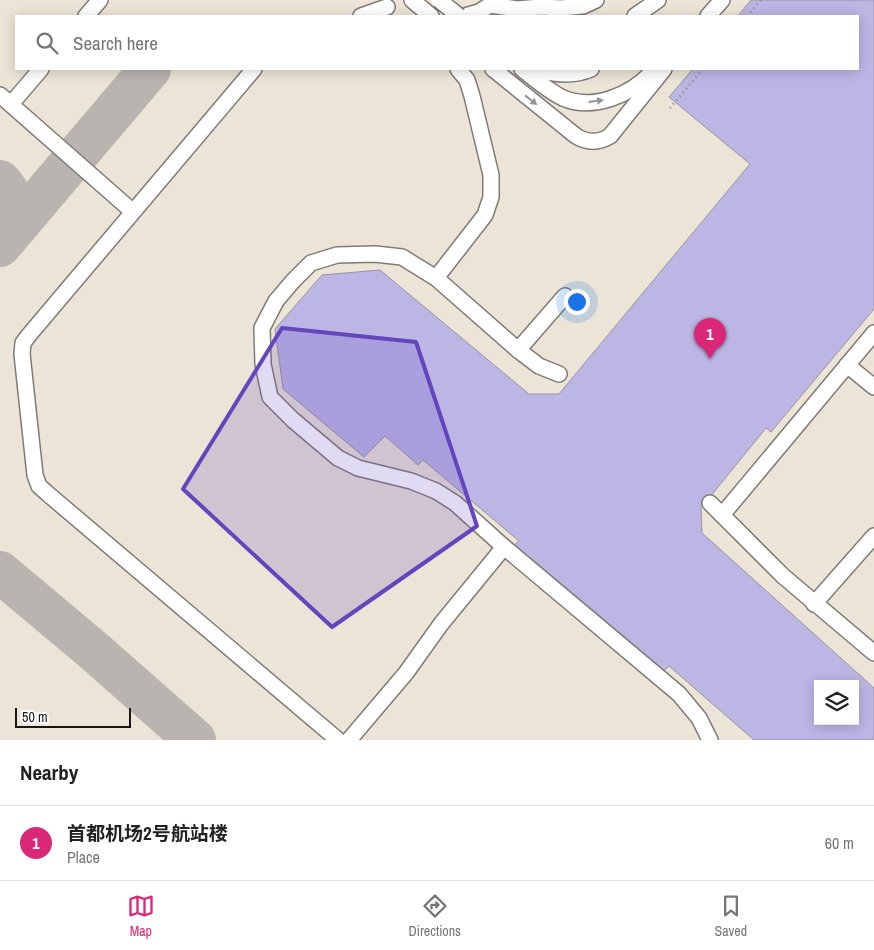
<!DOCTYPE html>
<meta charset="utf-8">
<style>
body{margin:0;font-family:"Archivo Narrow","Noto Sans SC",sans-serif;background:#f2f2f2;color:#222}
.controls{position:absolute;right:15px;bottom:15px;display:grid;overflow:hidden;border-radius:0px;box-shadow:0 2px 12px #0003}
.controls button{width:45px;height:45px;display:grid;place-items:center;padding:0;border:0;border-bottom:1px solid #e0e0e0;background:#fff;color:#222;font:25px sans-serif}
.scale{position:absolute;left:15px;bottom:12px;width:116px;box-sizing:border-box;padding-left:5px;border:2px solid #181614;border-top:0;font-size:14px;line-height:18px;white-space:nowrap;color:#181614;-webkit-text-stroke:4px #fff;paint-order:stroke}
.you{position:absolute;left:576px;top:301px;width:18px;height:18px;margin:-12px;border:4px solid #fff;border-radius:50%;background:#1a73e8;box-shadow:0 0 0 8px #1a73e833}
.badge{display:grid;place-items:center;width:32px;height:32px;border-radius:50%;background:#db2777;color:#fff;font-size:16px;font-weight:700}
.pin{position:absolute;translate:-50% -41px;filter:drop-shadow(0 1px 2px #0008)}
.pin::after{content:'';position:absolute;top:26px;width:18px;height:15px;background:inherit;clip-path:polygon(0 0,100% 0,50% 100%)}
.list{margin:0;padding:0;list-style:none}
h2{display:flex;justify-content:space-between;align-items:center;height:65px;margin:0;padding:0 20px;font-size:21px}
h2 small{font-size:16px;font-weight:400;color:#767676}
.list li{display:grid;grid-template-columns:32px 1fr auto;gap:15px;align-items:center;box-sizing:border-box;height:75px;padding:0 20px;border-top:1px solid #e0e0e0}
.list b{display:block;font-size:19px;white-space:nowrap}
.list p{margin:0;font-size:16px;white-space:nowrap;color:#767676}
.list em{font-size:16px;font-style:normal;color:#767676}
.icon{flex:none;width:28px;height:28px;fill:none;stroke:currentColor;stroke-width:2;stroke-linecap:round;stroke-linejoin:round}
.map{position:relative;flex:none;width:874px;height:740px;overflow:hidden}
.search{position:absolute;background:#fff;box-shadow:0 2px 12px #0003;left:15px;right:15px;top:15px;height:55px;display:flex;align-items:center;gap:12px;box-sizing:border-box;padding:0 18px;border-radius:0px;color:#767676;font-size:19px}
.sheet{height:140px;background:#fff}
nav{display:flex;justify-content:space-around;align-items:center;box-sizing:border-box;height:70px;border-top:1px solid #e0e0e0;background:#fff;font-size:14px;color:#767676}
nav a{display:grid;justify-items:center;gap:2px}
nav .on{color:#db2777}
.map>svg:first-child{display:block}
.built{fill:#ece4d6;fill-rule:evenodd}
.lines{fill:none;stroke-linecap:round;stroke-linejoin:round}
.taxiway{stroke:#b9b4b0;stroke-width:42}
.building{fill:#bbb6e4;stroke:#96959c;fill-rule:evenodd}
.minor-casing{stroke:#7f7b75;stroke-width:18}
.path{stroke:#898581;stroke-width:2.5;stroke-dasharray:1 4;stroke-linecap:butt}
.minor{stroke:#fff;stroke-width:15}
.minor-bridge-casing{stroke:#7f7b75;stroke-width:18;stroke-linecap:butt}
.minor-bridge{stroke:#fff;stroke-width:15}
.oneway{fill:#979695}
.marked{fill:#6345bd;fill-opacity:0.2;stroke:#6345bd;stroke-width:4;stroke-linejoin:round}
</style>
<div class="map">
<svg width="874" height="740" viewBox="0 0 874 740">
<rect width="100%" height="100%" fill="#f4efe9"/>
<path class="built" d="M0,0H874V740H0ZM16,16H858V69H16ZM818,684H855V721H818Z"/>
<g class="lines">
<g class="taxiway">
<path d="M0,181C17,198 13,216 7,238"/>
<path d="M0,246L150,69"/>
<path d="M0,572L94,651L195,740"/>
</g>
</g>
<path class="building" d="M751,0H874V309L771,432L766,428L701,508L702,533L874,688V740H754L669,666L664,671L514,545L519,541L423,460L418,465L385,436L364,457L283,389L275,329L322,275L380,270L529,394H559L750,164L669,97L693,69H858V16H738ZM818,684H855V721H818Z"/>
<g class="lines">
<g class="minor-casing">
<g id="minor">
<path d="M412,0L431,16"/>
<path d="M86,16L100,0"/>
<path d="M361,16L387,7"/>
<path d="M465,16L479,12L490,5L517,9L541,7L561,8L583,6L596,0"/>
<path d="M635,16L658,0"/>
<path d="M708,16L722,0"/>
<path d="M254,69L29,335L23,343L22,354L35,475L39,486L48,494L338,740"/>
<path d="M493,69L576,136C587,143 599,143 610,136L664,69"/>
<path d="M522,69C535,79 548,91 563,98C593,111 631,95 652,72"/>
<path d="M532,69C552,74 572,77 591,69"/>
<path d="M0,95L132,211"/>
<path d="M11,104L41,69"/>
<path d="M436,278L485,215L491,197V175L472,96L467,80L458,69"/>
<path d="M518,350L565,296"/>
<path d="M847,365L874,387"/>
<path d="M559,374L539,366L518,350L436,278L402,257L375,254L337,255L311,263L293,281L276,301L262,328L263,364L270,397L293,420L338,458L358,468L411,481L436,491L455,503L504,547L679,694L699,718L710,740"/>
<path d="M710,503L783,576L874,653"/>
<path d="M722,515L874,333"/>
<path d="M814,604L874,536"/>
<path d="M349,740L406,673L441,624L504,547"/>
</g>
</g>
<g class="path">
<path d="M747,16L761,0"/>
<path d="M670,108L703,69"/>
</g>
<use href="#minor" class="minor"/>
<g class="minor-bridge-casing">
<path id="minor-bridge" d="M439,0L459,16"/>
</g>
<use href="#minor-bridge" class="minor-bridge"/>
</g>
<defs><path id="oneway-solid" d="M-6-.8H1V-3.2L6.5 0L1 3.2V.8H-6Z" transform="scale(1.25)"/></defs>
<g class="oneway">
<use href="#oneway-solid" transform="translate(531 100) rotate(38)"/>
<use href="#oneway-solid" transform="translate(596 101) rotate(-7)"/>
</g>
<path class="marked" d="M282,328L416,342L477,526L332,627L183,489Z"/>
</svg>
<div class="controls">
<button><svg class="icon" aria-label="layers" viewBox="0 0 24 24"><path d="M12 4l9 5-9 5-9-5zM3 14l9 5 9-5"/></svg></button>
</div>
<div class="scale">50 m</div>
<div class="you"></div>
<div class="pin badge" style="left:710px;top:359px">1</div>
<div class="search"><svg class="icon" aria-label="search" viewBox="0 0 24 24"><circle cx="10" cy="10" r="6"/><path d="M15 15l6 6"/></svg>Search here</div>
</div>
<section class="sheet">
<h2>Nearby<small></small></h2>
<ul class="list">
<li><span class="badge">1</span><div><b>首都机场2号航站楼</b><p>Place</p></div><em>60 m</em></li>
</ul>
</section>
<nav>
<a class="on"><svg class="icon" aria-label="map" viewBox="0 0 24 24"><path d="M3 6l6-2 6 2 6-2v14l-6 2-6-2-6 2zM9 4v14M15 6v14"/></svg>Map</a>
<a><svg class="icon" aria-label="directions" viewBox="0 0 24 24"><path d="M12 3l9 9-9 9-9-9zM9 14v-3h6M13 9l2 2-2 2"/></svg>Directions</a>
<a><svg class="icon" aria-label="saved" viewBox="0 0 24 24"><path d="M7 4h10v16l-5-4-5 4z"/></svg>Saved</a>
</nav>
